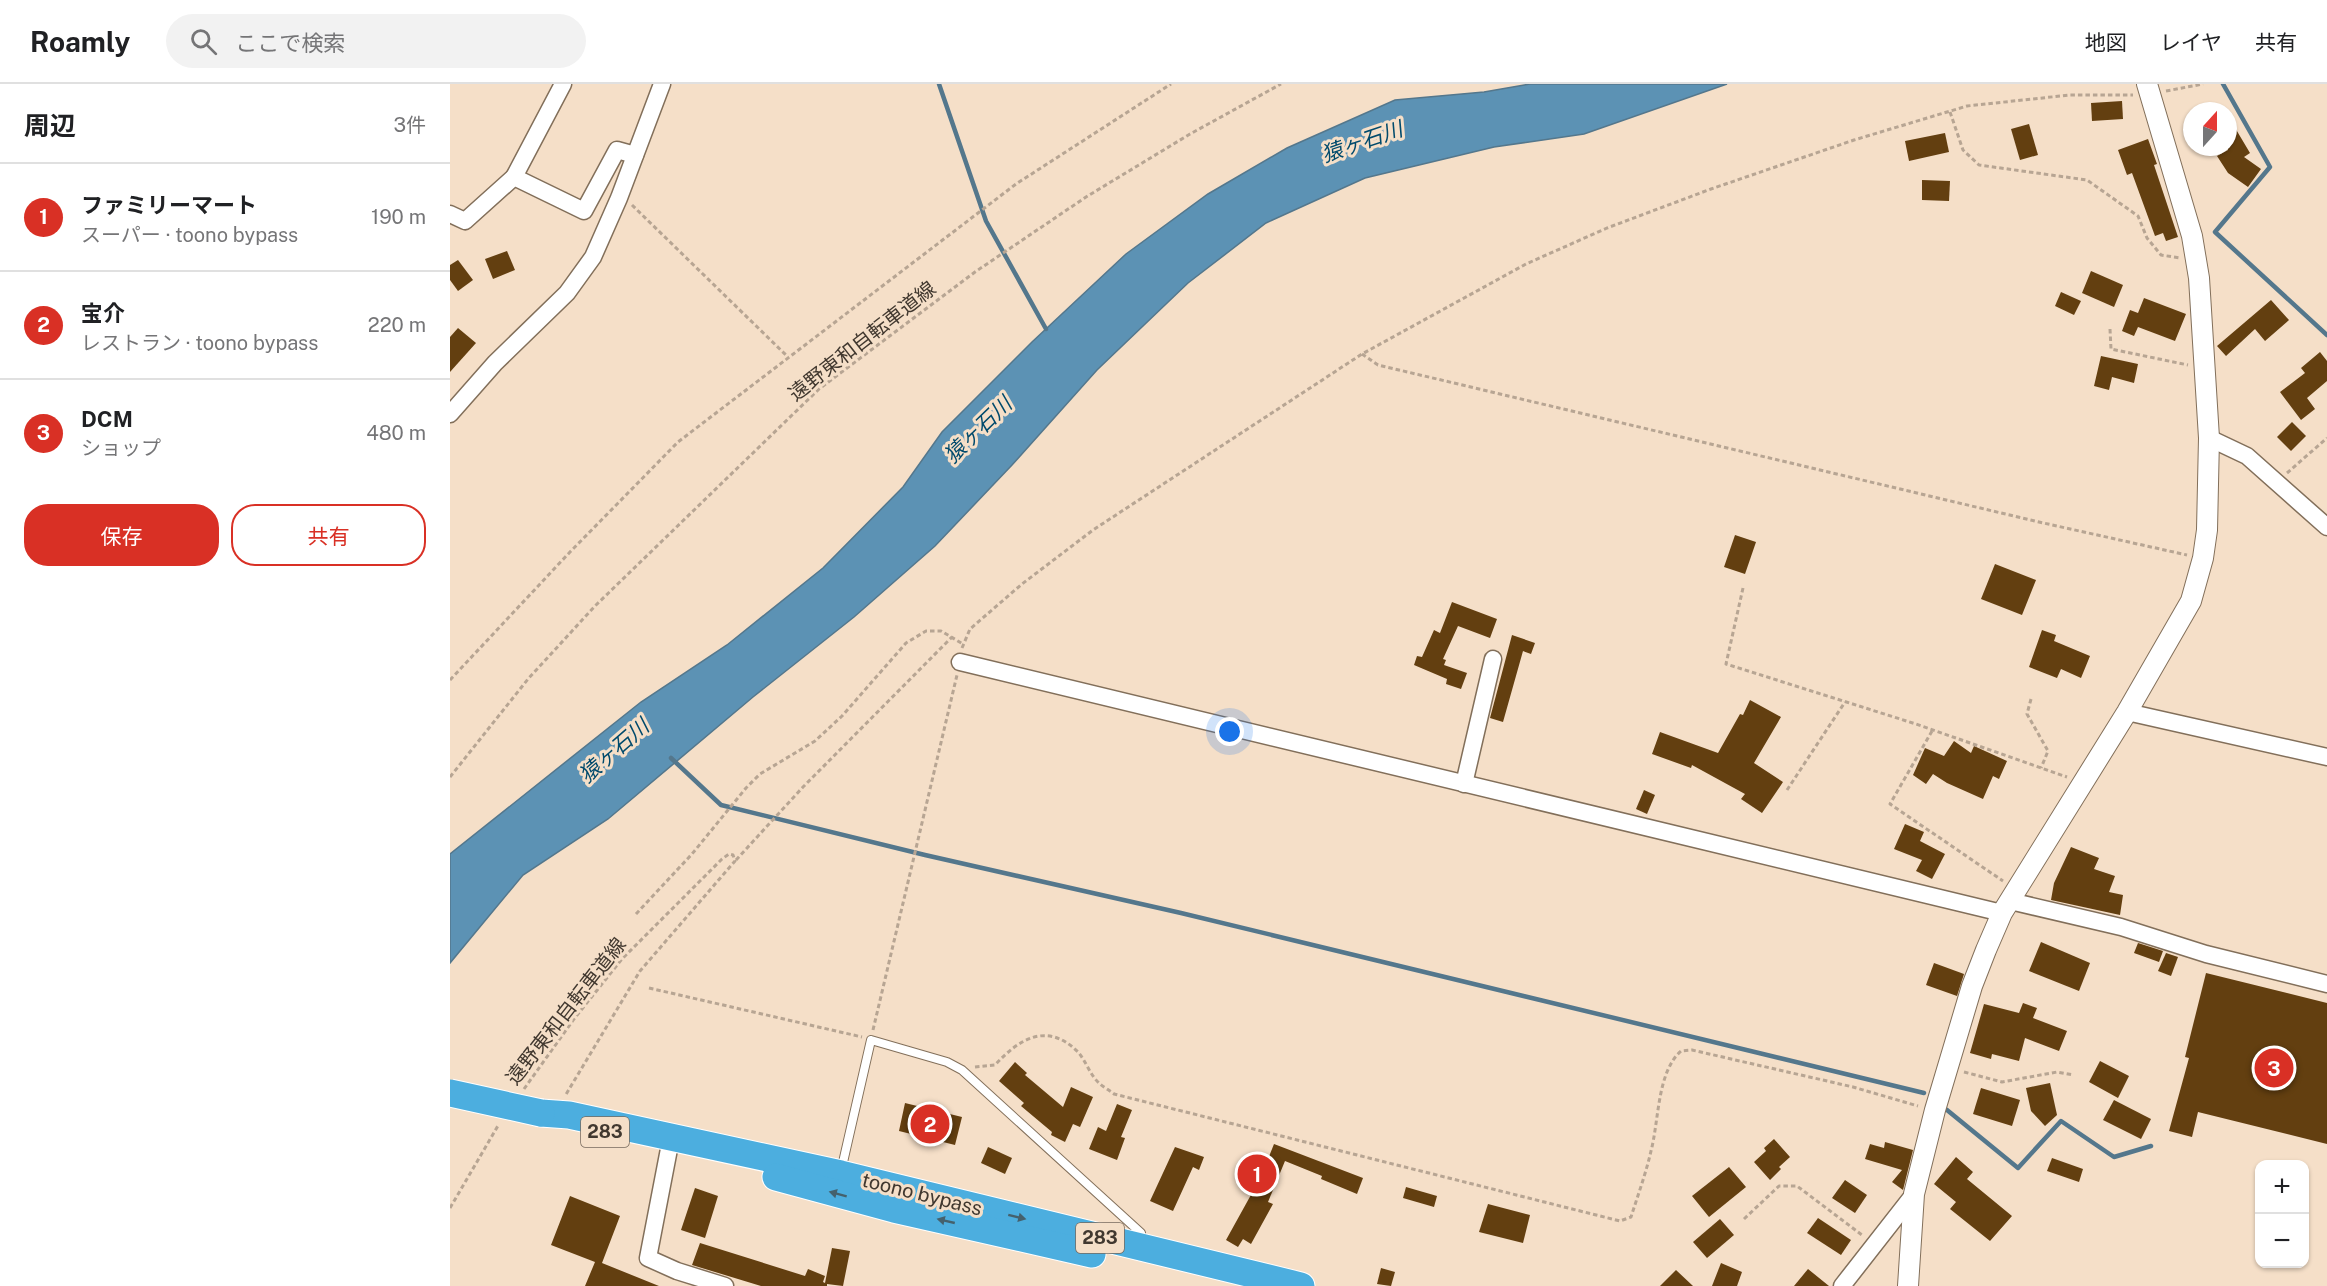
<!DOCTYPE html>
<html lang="ja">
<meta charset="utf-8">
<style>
body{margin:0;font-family:"Public Sans","Noto Sans JP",sans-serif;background:#f2f2f2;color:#202124}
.controls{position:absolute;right:18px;bottom:18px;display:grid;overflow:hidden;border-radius:12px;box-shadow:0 2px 4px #0004}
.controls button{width:54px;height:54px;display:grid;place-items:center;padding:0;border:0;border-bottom:2px solid #e0e0e0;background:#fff;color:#202124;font:30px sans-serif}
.compass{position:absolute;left:1733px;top:18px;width:54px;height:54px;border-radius:50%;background:#fff;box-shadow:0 2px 4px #0004;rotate:21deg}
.you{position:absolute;left:780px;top:648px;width:21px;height:21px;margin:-15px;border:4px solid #fff;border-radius:50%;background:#1a73e8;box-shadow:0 0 0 9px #1a73e833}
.badge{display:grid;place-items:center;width:39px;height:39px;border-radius:50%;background:#d93025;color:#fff;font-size:20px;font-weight:700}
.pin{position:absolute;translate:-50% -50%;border:3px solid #fff;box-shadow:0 2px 6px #0006}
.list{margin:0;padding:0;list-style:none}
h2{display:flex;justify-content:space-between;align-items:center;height:78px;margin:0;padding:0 24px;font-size:26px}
h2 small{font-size:20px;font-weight:400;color:#757577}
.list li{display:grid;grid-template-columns:39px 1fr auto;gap:18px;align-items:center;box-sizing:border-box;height:108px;padding:0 24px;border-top:2px solid #e0e0e0}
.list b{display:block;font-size:22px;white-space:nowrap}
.list p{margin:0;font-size:20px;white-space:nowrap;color:#757577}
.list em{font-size:20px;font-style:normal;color:#757577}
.actions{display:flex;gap:12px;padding:18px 24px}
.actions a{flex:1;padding:14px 0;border:2px solid #d93025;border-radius:24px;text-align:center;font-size:21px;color:#d93025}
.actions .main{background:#d93025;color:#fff}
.icon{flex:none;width:33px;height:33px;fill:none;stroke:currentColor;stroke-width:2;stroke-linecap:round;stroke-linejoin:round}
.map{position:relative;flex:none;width:1877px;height:1202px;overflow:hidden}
header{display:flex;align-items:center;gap:36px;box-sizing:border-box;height:84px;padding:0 30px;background:#fff;border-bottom:2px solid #e0e0e0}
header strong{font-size:28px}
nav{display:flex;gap:33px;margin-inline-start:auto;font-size:21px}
.search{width:420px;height:54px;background:#f2f2f2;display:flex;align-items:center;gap:15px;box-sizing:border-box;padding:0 21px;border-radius:33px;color:#757577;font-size:22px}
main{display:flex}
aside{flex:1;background:#fff}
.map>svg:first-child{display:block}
.water{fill:#5c92b4;stroke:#54778c;stroke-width:1.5}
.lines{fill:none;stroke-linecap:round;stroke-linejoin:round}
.stream{stroke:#54778c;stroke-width:4.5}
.building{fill:#633f10}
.service-casing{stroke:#826f5a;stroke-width:10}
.minor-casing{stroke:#826f5a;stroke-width:19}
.tertiary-casing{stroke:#826f5a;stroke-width:22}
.trunk-casing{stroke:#fff;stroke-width:29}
.path{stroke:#b7a593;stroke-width:3;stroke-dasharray:4.5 3;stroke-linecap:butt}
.service{stroke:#fff;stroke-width:8}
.minor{stroke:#fff;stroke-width:16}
.tertiary{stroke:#fff;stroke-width:20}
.trunk{stroke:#4caedf;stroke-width:27}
.trunk-bridge-casing{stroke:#fff;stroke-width:29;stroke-linecap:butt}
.trunk-bridge{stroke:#4caedf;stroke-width:27}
.oneway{fill:#45616d}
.labels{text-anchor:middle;stroke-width:6;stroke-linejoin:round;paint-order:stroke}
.shield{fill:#f5dfc8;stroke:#776a5d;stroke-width:1.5}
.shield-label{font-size:18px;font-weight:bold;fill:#41382f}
.street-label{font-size:20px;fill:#41382f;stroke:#f5dfc8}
.water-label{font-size:21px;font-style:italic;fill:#004a6c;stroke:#f5dfc8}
</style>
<header>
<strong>Roamly</strong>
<div class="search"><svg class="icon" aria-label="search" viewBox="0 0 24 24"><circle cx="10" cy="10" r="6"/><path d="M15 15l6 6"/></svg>ここで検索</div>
<nav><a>地図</a><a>レイヤ</a><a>共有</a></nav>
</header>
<main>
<aside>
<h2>周辺<small>3件</small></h2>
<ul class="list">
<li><span class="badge">1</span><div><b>ファミリーマート</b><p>スーパー · toono bypass</p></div><em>190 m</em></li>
<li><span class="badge">2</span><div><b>宝介</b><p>レストラン · toono bypass</p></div><em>220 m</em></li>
<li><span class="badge">3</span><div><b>DCM</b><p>ショップ</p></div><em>480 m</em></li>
</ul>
<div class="actions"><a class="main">保存</a><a>共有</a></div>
</aside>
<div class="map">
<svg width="1877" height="1202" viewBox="0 0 1877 1202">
<rect width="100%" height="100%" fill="#f5dfc8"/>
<path class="water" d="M1080,0H1277L1134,50L1044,63L915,94L816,139L738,199L647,286L562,381L485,462L404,533L303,613L158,735L73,791L0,879V770L191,618L277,561L373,484L453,403L492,348L582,258L676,170L758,110L837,64L945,16L1034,8Z"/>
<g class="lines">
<g class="stream">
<path d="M489,0L536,137L596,245"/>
<path d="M1773,0L1820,83L1765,148L1877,251"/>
<path d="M221,674L271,721L475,771L731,829L1474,1009"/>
<path d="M1497,1026L1568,1084L1611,1037L1664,1073L1701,1062"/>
</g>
</g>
<g class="building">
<path d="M1672,17L1673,35L1642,37L1641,19Z"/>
<path d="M1778,32L1800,69L1794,73L1811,85L1798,103L1778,89L1767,72L1778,66Z"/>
<path d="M1579,40L1588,71L1570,76L1561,45Z"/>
<path d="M1495,49L1499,68L1459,77L1455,57Z"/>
<path d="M1698,55L1707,80L1704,81L1728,153L1716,157L1713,149L1705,152L1682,89L1677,91L1668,66Z"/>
<path d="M1472,96L1500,97L1499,117L1472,116Z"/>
<path d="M57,167L65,186L43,195L35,175Z"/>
<path d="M8,176L23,196L8,207L0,196V181Z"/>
<path d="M1641,187L1673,201L1664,223L1632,209Z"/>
<path d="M1611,208L1631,217L1624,231L1605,222Z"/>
<path d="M1694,214L1736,230L1725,257L1688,243L1684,252L1672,247L1680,226L1688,229Z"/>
<path d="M1821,216L1839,236L1815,257L1805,245L1776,272L1767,262Z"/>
<path d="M8,244L26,259L0,288V253Z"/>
<path d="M1870,268L1877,277V297L1857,314L1865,325L1851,336L1830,308L1855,289L1851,284Z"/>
<path d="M1651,272L1688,280L1684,299L1662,293L1659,306L1644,302Z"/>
<path d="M1842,338L1856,352L1841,367L1827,353Z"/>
<path d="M1285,451L1306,458L1295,490L1274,483Z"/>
<path d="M1545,480L1586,496L1572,531L1531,515Z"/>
<path d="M1002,518L1047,535L1040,554L1008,542L993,575L996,576L994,581L1017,589L1011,605L996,600L997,595L964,581L967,572L972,573L984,546L990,549Z"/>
<path d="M1592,546L1606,551L1604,557L1640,572L1631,594L1611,585L1607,594L1579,583Z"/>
<path d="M1062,551L1085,559L1081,570L1073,567L1053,638L1040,634Z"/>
<path d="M1300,616L1331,633L1304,679L1333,698L1312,729L1291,715L1295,710L1242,681L1241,684L1202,670L1210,648L1268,669L1290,630L1293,631Z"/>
<path d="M1504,657L1521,669L1524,662L1557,677L1549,695L1543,692L1533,715L1497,699L1483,690L1476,700L1463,691L1475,664L1494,672Z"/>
<path d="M1194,706L1205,711L1197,730L1186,725Z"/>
<path d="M1455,740L1474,748L1470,757L1495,770L1482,795L1466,787L1472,776L1444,765Z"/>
<path d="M1621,763L1649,774L1644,785L1665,792L1659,808L1673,811L1670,831L1601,816L1604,799Z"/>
<path d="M1591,858L1640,879L1629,907L1579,887Z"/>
<path d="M1688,859L1713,867L1709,878L1684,869Z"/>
<path d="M1716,869L1728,873L1721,892L1708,887Z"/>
<path d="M1484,879L1514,890L1507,912L1476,901Z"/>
<path d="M1756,889L1877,919V1060L1748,1028L1742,1053L1719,1047L1739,974L1735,973Z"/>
<path d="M1573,919L1587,924L1583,934L1617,947L1609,967L1575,954L1569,977L1542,970L1541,975L1520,969L1534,920L1569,929Z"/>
<path d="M1650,977L1679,992L1668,1014L1639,998Z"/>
<path d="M565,978L577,989L575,991L613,1023L621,1003L643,1013L630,1043L623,1040L615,1058L601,1051L602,1048L571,1022L574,1019L549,997Z"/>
<path d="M1600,999L1607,1031L1595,1042L1581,1027L1576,1004Z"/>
<path d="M1531,1004L1570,1016L1562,1042L1523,1030Z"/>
<path d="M1664,1016L1701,1035L1691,1055L1653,1036Z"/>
<path d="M455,1019L512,1033L505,1061L449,1047Z"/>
<path d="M667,1020L682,1026L671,1053L675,1054L667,1076L639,1065L648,1043L656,1047Z"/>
<path d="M1324,1055L1340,1073L1329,1083L1331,1085L1320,1096L1304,1078L1316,1067L1314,1064Z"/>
<path d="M1435,1058L1463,1066L1453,1106L1442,1098L1452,1086L1415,1075L1420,1060L1434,1064Z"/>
<path d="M824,1060L913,1094L907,1110L871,1095L872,1092L835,1077L818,1118L823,1120L801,1160L793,1155L788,1163L776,1156L802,1109L804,1110Z"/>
<path d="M538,1063L562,1074L555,1090L531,1079Z"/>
<path d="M725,1063L754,1073L749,1086L743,1083L723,1127L700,1117Z"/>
<path d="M1506,1073L1523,1088L1517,1095L1562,1132L1540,1157L1500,1125L1506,1118L1484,1100Z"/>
<path d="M1602,1074L1633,1085L1629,1098L1597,1087Z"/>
<path d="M1279,1083L1296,1103L1259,1133L1242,1112Z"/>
<path d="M1395,1096L1417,1111L1405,1129L1382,1114Z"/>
<path d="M956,1103L987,1112L984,1123L953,1114Z"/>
<path d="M245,1104L268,1112L255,1154L231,1146Z"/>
<path d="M120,1112L170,1132L152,1179L209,1202H135L145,1178L101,1161Z"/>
<path d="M1038,1120L1080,1131L1073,1159L1029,1148Z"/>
<path d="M1368,1134L1401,1156L1391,1171L1357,1149Z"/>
<path d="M1270,1135L1284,1151L1257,1174L1243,1158Z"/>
<path d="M250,1159L355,1192L358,1185L375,1192L373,1198L375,1199L382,1164L400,1167L393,1202L377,1200V1202H311L242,1181Z"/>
<path d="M1271,1179L1292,1188L1287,1202H1262Z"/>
<path d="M931,1184L945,1188L941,1202L927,1200Z"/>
<path d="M1358,1185L1379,1202H1344Z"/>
<path d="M1226,1186L1243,1202H1210Z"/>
</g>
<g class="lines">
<g class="service-casing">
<path id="service" d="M391,1087L421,956L497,978L512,986L691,1149L692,1158"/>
</g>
<g class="minor-casing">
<g id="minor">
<path d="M64,93L113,0"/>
<path d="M0,130L15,137L64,93L134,127L167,66L185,71"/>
<path d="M0,330L45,279L117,209L143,173L169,114L212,0"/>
<path d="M1759,354L1797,372L1877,443"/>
<path d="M510,578L1552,829"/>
<path d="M1677,628L1877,673"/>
<path d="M1014,700L1043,575"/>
<path d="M1560,817L1671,843L1756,870L1877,900"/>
<path d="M219,1065L198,1174L227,1187L275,1202"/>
<path d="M1392,1202L1464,1110"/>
</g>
</g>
<g class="tertiary-casing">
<path id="tertiary" d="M1458,1202L1464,1110L1485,1026L1522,902L1536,866L1552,829L1677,628L1741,517L1753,474L1757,446L1759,354L1749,194L1742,152L1697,0"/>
</g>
<g class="trunk-casing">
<g id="trunk">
<path d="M91,1029L119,1031L391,1090L851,1202"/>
<path d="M326,1093L444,1125L642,1170"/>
</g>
</g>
<g class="path">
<path d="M1716,7L1753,0"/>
<path d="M1500,28L1513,66L1529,81L1637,96L1688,132L1697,154L1711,171L1730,174"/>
<path d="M182,121L338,273"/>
<path d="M1660,245L1661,265L1738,281"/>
<path d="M912,270L928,281L1589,438L1737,471"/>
<path d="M1837,389L1877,354"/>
<path d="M1293,504L1276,580L1466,640L1617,693"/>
<path d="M512,564L520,545L572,500L643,446L912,270L1076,180L1157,144L1261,105L1404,56L1517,22L1620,11H1683"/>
<path d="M0,596L120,468L228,358L566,100L721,0"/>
<path d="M1581,615L1577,630L1598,667L1591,684"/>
<path d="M1482,647L1440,720L1553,797"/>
<path d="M0,693L78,595L145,522L369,305L525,188L636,113L740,50L831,0"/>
<path d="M1337,706L1395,618"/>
<path d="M286,776L353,703L502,553"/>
<path d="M186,830L242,770L296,704L310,690L365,657L392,632L456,559L476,547H491L513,560"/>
<path d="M199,904L412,953"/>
<path d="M423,946L507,591"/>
<path d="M525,983L545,981C569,955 597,937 628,968C636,977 640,991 649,999C653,1003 659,1006 664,1010L1170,1137L1181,1133C1188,1111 1196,1089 1201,1067C1209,1037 1207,988 1231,967L1242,966L1403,1003L1468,1022"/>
<path d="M1514,988L1552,998L1607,988L1624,991"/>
<path d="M74,1005L124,935L172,875L272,775L279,770L283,771L285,777L190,887L115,1012"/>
<path d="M0,1124L49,1040"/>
<path d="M1294,1135L1329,1102H1347L1412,1151"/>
</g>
<use href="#service" class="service"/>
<use href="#minor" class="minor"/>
<use href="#tertiary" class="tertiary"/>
<use href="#trunk" class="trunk"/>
<g class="trunk-bridge-casing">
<path id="trunk-bridge" d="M0,1009L91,1029"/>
</g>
<use href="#trunk-bridge" class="trunk-bridge"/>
</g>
<defs><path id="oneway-solid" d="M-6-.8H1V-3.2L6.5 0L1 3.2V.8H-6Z" transform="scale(1.5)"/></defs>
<g class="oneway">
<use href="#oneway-solid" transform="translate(388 1110) rotate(-165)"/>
<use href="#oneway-solid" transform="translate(567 1133) rotate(14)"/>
<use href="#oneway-solid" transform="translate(496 1137) rotate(-167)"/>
</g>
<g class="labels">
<g class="shield">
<rect x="131" y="1033" width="48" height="30" rx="4.5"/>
<rect x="626" y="1139" width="48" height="30" rx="4.5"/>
</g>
<g class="shield-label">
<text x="155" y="1054">283</text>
<text x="650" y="1160">283</text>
</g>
<g class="street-label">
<text transform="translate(412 257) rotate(-38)" y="7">遠野東和自転車道線</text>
<text transform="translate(116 927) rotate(-52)" y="7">遠野東和自転車道線</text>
<text transform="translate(472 1110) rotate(14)" y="7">toono bypass</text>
</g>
<g class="water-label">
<text transform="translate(912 58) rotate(-19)" y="7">猿ヶ石川</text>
<text transform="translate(528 346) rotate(-44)" y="7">猿ヶ石川</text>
<text transform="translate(164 667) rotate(-41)" y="7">猿ヶ石川</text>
</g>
</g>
</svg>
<div class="controls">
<button>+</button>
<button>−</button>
</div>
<svg class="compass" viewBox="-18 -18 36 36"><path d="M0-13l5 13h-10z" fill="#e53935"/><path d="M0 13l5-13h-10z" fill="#757577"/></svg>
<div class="you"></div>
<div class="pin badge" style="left:807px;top:1090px">1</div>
<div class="pin badge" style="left:480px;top:1040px">2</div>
<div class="pin badge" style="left:1824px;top:984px">3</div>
</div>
</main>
